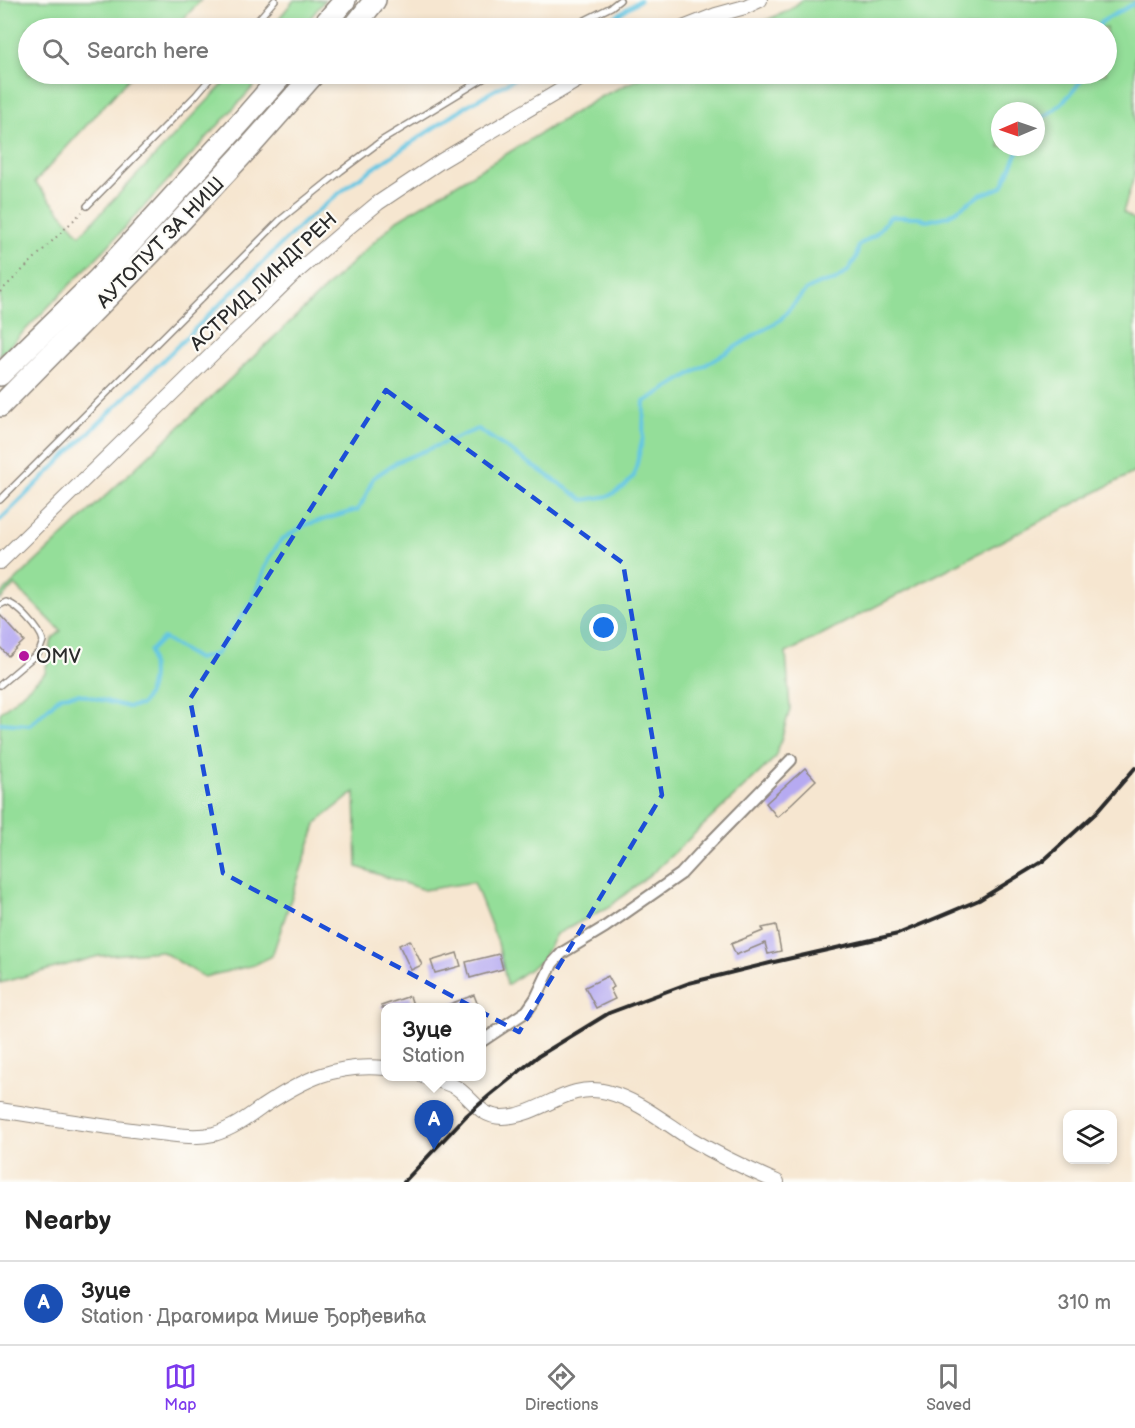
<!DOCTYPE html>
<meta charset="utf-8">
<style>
body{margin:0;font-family:"Balsamiq Sans",sans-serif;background:#f2f2f2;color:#222}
.controls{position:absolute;right:18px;bottom:18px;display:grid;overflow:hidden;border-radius:12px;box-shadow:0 3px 9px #0003}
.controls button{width:54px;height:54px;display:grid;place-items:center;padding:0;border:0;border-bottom:2px solid #e0e0e0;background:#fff;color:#222;font:30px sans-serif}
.compass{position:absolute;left:991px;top:102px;width:54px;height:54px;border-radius:50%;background:#fff;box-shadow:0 3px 9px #0003;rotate:268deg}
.you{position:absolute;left:604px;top:628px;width:21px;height:21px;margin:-15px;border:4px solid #fff;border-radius:50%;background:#1a73e8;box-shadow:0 0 0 9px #1a73e833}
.badge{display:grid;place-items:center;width:39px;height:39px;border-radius:50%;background:#7c3aed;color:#fff;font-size:20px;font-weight:700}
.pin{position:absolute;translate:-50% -50px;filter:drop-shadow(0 2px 3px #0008)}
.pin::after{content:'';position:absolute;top:32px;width:21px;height:18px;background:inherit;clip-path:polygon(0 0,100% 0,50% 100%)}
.popup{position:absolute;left:381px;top:1003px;width:105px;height:78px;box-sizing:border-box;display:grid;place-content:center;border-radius:12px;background:#fff;filter:drop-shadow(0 2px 4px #0005);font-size:20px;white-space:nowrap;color:#767676}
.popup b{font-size:22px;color:#222}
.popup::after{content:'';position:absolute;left:50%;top:100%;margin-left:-12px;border:12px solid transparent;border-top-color:#fff}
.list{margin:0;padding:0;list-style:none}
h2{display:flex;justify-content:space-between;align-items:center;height:78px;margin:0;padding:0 24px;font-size:26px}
h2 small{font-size:20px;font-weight:400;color:#767676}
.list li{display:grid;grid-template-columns:39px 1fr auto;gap:18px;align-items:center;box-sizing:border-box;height:84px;padding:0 24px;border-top:2px solid #e0e0e0}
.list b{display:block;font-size:22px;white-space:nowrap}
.list p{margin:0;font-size:20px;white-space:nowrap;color:#767676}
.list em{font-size:20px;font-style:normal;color:#767676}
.icon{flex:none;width:33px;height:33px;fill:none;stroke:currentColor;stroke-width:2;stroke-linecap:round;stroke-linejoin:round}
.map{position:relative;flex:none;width:1135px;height:1182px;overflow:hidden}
.search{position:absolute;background:#fff;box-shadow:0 3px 9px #0003;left:18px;right:18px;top:18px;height:66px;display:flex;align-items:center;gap:15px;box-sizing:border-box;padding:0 21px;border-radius:33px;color:#767676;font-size:22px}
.sheet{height:162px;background:#fff}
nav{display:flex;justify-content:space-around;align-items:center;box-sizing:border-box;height:84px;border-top:2px solid #e0e0e0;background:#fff;font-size:16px;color:#767676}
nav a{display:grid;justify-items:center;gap:3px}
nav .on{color:#7c3aed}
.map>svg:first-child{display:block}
.green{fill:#94de99;stroke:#608462;stroke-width:1.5;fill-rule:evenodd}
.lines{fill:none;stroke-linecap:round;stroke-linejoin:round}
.stream{stroke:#64c6e3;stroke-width:4}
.building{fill:#b6aaf1}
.service-casing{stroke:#90887e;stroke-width:8}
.minor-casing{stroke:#90887e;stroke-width:14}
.tertiary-casing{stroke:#90887e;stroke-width:16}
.motorway-casing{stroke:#90887e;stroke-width:24}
.path{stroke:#90887e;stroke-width:2;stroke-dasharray:1.5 4.5;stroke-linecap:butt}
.service{stroke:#fff;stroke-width:5}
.minor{stroke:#fff;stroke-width:10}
.tertiary{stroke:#fff;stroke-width:14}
.motorway{stroke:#fff;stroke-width:21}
.rail{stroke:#2b2b2b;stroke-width:4}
.marked{fill:none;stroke:#1d4ed8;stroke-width:4.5;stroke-dasharray:12 8;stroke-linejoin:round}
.poi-dot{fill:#b5179e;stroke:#fdfcf7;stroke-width:2}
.labels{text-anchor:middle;stroke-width:4.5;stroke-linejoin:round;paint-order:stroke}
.street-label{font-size:20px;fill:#2b2b2b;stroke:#fdfcf7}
.poi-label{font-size:20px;fill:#2b2b2b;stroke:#fdfcf7;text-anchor:start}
</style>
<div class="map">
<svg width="1135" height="1182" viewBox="0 0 1135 1182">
<rect width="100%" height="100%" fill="#fdfcf7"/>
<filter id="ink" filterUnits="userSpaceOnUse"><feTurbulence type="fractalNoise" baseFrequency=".0167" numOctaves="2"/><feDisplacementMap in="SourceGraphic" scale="12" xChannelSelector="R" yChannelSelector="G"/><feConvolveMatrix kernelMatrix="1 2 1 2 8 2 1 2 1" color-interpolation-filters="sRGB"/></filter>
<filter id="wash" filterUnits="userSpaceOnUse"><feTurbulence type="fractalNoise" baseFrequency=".008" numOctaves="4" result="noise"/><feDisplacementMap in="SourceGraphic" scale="24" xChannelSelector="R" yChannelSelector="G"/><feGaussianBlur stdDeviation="1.35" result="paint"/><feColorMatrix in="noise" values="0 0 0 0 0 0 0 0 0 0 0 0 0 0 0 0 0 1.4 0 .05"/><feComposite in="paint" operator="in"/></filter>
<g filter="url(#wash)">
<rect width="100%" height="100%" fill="#f6e6d0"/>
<g class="green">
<path d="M0,0H201L175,28H28V74H133L35,182L80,235L233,74H265L108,246L0,356Z"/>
<path d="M294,0H325L302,28H271Z"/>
<path d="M802,0H1135V174L1123,212L1135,220V472L786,653L790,709L776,757L657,869L609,907L556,934L542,960L507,985L498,943L474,882L424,890L357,867L355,792L317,822L272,956L254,965L204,977L161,951L99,956L0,983V713L45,673L52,639L61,631L15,585L0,600V595L229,380L397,220L602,96L649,74H1106V28H748L788,11ZM1000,111H1036V147H1000Z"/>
</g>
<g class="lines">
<g class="stream">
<path d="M598,28L640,0"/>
<path d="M1098,28L1101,22L1135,3"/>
<path d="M1036,122C1058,108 1071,97 1085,74"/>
<path d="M0,520L304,222L353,182L466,106L523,74"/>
<path d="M0,723L30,725L61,696L79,694L128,707L141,705C154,690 153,670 150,651L163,638L198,659L216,654L252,602L268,560L281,540L305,525L357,510L364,500L373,478L397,462L478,429L584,500L609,496L624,487L634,476L643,437L644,402L780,320L805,291L818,284L834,281L848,271L856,258L859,245L875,235L890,217H918L927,221L948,216L980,195L1002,187L1020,147"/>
</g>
</g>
<g id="blocks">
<g class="building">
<path d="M0,615L24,641L8,656L0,647Z"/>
<path d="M805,768L816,780L790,805V806L777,817L766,803Z"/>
<path d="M776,925L781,951L768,954L765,943L736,955L731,944L763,931L762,928Z"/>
<path d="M410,940L422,965L411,970L399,945Z"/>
<path d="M457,953L461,966L435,973L431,961Z"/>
<path d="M499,954L503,969L470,978L466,962Z"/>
<path d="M608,976L614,987L610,989L615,999L596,1008L585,987Z"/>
<path d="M474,995L479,1008H444V1006Z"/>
<path d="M410,996L414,1008H382L381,1006Z"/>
</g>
</g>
</g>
<g filter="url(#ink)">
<use href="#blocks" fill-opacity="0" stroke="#90887e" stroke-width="1.5"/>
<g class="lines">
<g class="service-casing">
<g id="service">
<path d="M251,28L275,0"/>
<path d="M569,28L611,7L620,0"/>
<path d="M87,206L196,95L214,74"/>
<path d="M0,500L280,220L341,171L381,141L491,74"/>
<path d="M0,605L6,602C17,604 41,630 43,641L39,652L0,685"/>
</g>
</g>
<g class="minor-casing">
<path id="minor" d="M482,1041L527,1011L536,998L552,964L562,953L605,927L681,874L704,849L791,760"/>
</g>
<g class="tertiary-casing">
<g id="tertiary">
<path d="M683,28L716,15L745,7L760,0"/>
<path d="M0,562L292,276L349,227L378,203L441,161L588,74"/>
<path d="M423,1076C434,1079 447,1082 457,1088C473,1099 480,1117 502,1117C539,1117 568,1081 607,1092C638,1100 664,1122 691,1139C718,1155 747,1169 777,1182"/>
<path d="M0,1110C50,1118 100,1127 150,1132C171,1134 193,1139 214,1134C232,1129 247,1118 262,1107C303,1080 335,1063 386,1068"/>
</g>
</g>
<g class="motorway-casing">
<g id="motorway">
<path d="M321,28L345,0"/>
<path d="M353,28L375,0"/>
<path d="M0,375L98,279L241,122L283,74"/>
<path d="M0,406L152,252L253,143L314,74"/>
</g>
</g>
<path class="path" d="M0,292L82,212"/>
<use href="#service" class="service"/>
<use href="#minor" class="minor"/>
<use href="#tertiary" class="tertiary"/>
<use href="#motorway" class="motorway"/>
<path class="rail" d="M404,1182L466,1116L490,1095L537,1057L609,1013L689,983L774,962L898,934L979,900L1043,861L1097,812L1135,768"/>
</g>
</g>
<path class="marked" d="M386,390L623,563L662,795L519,1032L223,873L190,699Z"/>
<circle class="poi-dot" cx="24" cy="656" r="6"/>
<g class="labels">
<g class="street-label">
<text transform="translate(160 242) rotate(-46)" y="7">АУТОПУТ ЗА НИШ</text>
<text transform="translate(263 281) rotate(-43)" y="7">АСТРИД ЛИНДГРЕН</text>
</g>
<g class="poi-label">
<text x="36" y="663">OMV</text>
</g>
</g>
</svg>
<div class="controls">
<button><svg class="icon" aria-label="layers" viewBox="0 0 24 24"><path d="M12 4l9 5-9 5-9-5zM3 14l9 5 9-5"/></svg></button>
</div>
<svg class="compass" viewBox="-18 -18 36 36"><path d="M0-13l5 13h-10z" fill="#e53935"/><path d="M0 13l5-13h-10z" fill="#767676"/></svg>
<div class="you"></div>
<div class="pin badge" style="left:434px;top:1150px;background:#1a4fb4">A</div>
<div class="popup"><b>Зуце</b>Station</div>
<div class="search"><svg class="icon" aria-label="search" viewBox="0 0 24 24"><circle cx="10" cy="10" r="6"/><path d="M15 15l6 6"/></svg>Search here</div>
</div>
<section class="sheet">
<h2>Nearby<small></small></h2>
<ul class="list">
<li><span class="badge" style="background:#1a4fb4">A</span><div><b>Зуце</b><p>Station · Драгомира Мише Ђорђевића</p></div><em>310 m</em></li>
</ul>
</section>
<nav>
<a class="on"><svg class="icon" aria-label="map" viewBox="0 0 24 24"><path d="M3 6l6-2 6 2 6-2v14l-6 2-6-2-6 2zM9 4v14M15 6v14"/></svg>Map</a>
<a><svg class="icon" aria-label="directions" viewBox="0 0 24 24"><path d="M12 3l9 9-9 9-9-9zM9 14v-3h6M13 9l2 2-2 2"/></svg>Directions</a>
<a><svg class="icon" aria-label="saved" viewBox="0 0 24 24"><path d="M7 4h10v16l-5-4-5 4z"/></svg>Saved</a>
</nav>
